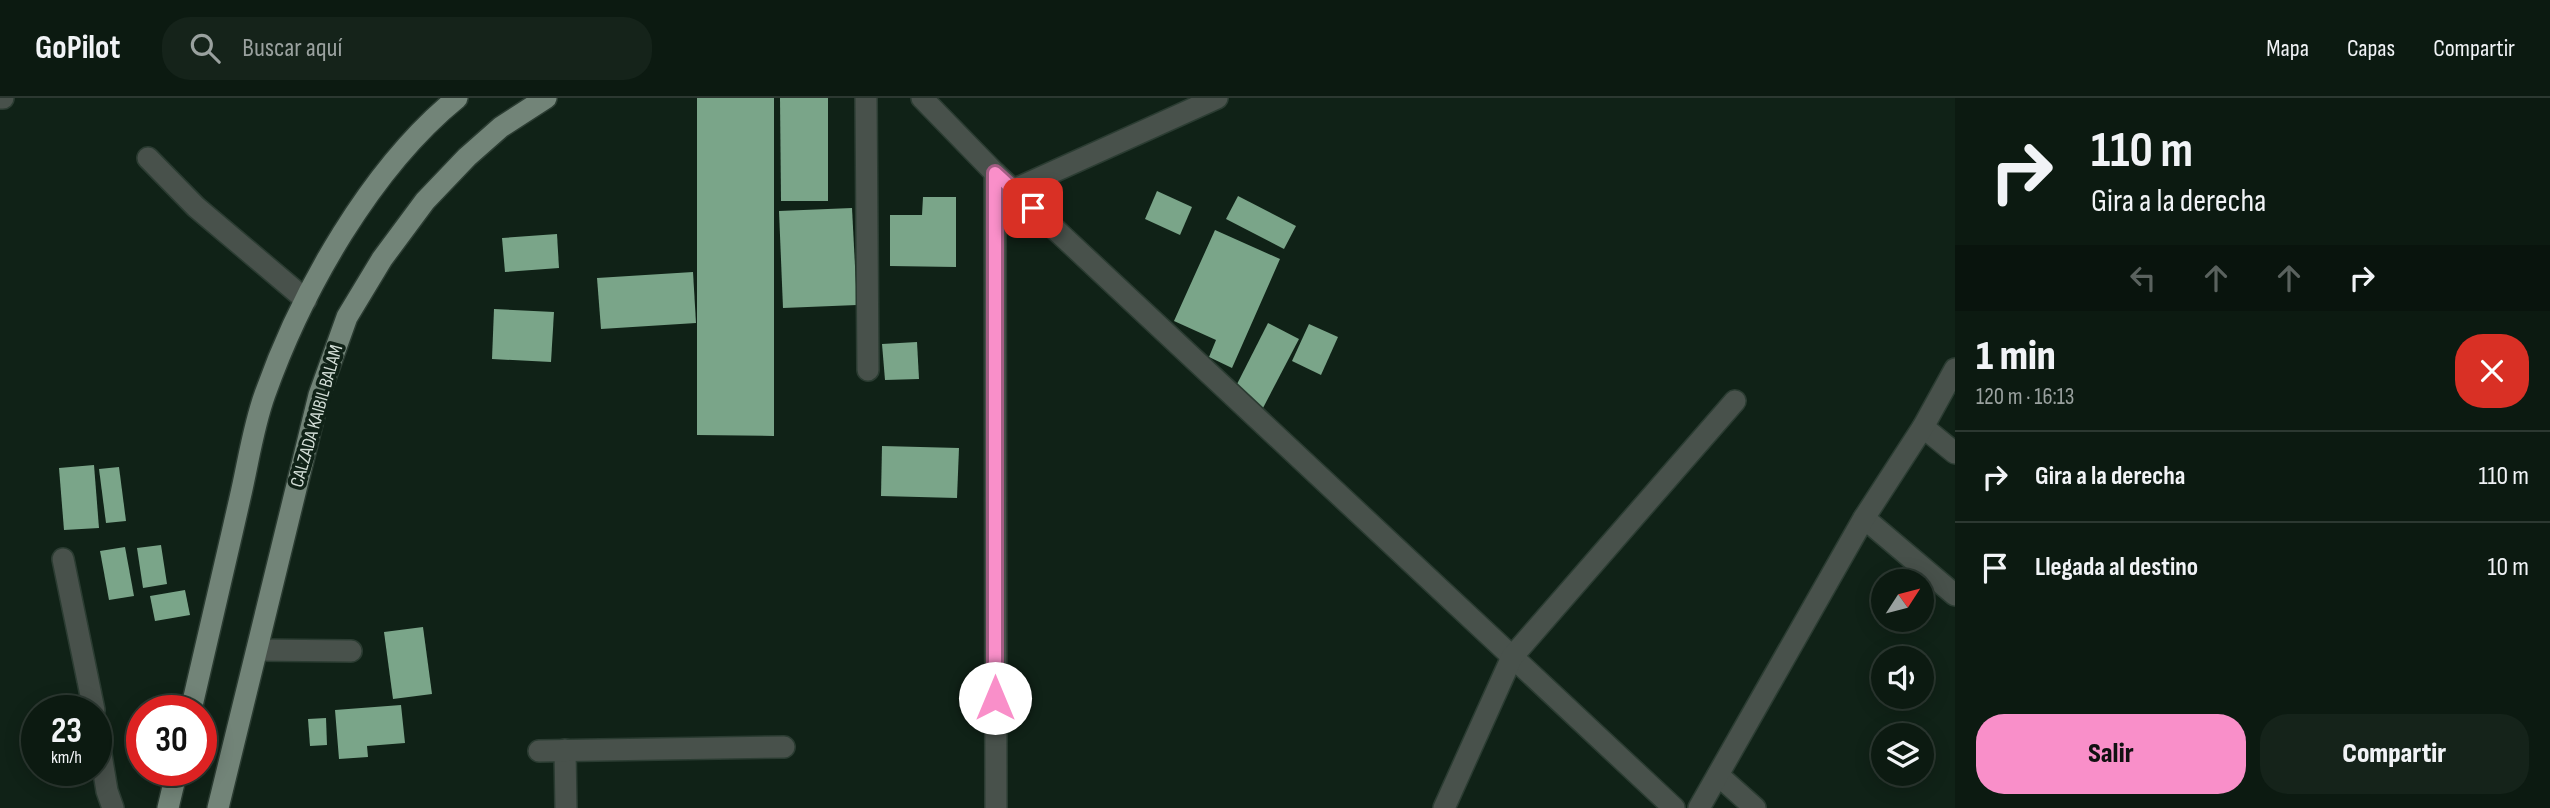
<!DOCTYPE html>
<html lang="es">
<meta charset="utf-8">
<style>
:root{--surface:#0c1a11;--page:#15231a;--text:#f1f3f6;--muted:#9aa19f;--line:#2c3831;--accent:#f98fc9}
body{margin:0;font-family:"Sofia Sans Condensed",sans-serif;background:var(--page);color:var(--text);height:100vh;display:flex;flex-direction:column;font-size:26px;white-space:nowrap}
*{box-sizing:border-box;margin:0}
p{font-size:23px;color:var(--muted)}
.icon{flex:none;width:38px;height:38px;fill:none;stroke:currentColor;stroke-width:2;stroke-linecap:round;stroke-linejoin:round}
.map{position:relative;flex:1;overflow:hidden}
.details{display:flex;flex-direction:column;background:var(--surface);width:595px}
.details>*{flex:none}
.banner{background:#0c1a11;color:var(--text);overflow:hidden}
.needle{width:46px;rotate:54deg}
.buttons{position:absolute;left:1871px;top:471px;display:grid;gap:14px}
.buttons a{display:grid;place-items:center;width:63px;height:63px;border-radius:50%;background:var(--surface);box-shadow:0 4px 18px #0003,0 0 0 2px var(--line);font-size:35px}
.speed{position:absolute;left:21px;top:597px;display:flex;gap:14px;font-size:35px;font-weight:700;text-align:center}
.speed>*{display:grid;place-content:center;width:91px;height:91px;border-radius:50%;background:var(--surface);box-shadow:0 4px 18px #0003,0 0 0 2px var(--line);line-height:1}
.speed small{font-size:18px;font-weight:400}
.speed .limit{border:10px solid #d22;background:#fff;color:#111}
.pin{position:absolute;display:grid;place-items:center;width:60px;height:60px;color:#fff;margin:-30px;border-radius:14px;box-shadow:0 4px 10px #0006}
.me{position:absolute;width:77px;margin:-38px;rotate:0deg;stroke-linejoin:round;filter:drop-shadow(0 0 5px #0008)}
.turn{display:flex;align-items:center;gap:24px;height:147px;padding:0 21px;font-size:32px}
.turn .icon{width:91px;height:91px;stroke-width:2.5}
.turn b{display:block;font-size:49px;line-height:60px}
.lanes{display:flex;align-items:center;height:66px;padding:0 21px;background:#0003;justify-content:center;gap:35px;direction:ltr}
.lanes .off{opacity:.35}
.round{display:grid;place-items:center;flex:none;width:74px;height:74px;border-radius:28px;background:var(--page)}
.summary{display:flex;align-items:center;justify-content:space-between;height:119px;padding:0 21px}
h1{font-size:42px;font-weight:800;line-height:52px}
.primary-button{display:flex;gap:14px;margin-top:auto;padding:14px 21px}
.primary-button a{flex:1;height:80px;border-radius:28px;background:var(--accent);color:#111;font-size:28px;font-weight:800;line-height:80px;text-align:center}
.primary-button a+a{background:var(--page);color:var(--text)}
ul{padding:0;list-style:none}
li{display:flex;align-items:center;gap:21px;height:91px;padding:0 21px;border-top:2px solid var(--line)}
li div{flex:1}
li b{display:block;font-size:26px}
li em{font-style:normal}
header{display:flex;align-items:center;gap:42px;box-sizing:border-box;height:98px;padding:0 35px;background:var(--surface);border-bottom:2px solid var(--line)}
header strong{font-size:33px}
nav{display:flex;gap:38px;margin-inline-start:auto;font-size:24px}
.search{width:490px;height:63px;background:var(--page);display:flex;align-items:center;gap:18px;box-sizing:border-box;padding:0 24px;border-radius:28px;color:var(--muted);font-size:26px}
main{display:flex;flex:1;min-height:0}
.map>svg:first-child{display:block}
.building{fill:#7aa589}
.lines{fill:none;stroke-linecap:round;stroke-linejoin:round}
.minor-casing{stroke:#2b3c32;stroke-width:24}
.major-casing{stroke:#2b3c32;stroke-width:24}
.minor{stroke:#48514b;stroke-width:21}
.major{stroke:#728478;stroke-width:21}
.route-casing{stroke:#a25d83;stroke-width:18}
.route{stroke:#f98fc9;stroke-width:12}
.labels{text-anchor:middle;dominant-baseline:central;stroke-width:7;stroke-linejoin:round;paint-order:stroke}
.street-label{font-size:19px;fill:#d2ddd6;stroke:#102217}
</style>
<header>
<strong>GoPilot</strong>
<div class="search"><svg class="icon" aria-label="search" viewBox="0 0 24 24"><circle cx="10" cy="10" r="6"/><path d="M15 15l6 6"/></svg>Buscar aquí</div>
<nav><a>Mapa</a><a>Capas</a><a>Compartir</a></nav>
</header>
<main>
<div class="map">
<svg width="1955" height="710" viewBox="0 0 1955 710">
<rect width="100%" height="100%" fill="#102217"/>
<g class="building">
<polygon points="697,0 774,0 774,338 697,337"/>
<polygon points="780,0 828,0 828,103 781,103"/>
<polygon points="1157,93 1192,109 1180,137 1145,121"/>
<polygon points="1238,98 1296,128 1284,151 1226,121"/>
<polygon points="923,99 956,99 956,169 890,168 890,117 922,117"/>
<polygon points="852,110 857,207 783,210 779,113"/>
<polygon points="1215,132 1280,161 1232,270 1209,259 1216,242 1174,223"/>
<polygon points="557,136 559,170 505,174 502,140"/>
<polygon points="693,174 696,225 601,231 597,180"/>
<polygon points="494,211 554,214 551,264 492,261"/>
<polygon points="1268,225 1299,241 1263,310 1233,294"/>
<polygon points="1309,226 1338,239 1321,277 1292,263"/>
<polygon points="917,244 919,281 885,282 882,246"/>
<polygon points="882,348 959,350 957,400 881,398"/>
<polygon points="94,367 99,430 64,432 59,370"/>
<polygon points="119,369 126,423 106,425 99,371"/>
<polygon points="161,447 167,486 143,490 137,450"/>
<polygon points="125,449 134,498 109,502 100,453"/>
<polygon points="185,492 190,517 155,523 150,498"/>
<polygon points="423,529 432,596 393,601 384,534"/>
<polygon points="401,607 405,645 367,648 368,659 339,661 335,612"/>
<polygon points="326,620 327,647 310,648 308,621"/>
</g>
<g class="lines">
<g class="minor-casing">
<g id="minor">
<polyline points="0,0 3,0"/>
<polyline points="866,0 868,272"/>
<polyline points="922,0 995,75 1674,710"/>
<polyline points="148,60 196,109 306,202"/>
<polyline points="995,75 996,710"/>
<polyline points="1013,92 1217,0"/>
<polyline points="1923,329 1955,355"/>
<polyline points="1864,420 1955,497"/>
<polyline points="63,461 94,612"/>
<polyline points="257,552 351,553"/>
<polyline points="96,626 107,693 113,710"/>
<polyline points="565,652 566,710"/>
<polyline points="539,653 784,649"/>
<polyline points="1718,677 1755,710"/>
<polyline points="1444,710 1512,559 1735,303"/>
<polyline points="1699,710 1864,420 1923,329 1955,271"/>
</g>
</g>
<g class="major-casing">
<g id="major">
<path d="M191 612C207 542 224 471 240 400 248 366 253 329 265 296 302 192 371 70 457 0"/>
<polyline points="168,710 177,672"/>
<polyline points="218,710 319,297 347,219 382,161 425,103 467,59 501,29 546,0"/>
</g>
</g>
<use href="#minor" class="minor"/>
<use href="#major" class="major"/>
</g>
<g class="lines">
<g class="route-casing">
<polyline id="route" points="995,600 995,75 1033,110"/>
</g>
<use href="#route" class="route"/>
</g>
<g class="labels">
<g class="street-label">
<text transform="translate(317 318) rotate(-74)">CALZADA KAIBIL BALAM</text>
</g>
</g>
</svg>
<div class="buttons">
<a><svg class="needle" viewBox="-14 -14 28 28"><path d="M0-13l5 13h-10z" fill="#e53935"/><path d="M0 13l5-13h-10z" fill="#9aa19f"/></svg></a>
<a><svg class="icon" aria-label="sound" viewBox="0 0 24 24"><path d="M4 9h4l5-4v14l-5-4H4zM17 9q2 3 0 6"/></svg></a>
<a><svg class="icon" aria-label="layers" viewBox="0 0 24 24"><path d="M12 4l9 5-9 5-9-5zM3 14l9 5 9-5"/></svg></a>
</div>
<div class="speed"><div>23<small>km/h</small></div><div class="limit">30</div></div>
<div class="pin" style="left:1033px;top:110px;background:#d93025"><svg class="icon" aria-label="arrive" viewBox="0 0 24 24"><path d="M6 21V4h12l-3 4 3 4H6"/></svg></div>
<svg class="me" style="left:995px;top:600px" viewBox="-20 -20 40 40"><circle r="19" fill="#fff"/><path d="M0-13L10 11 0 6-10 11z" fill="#f98fc9"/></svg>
</div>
<section class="details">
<div class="banner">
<div class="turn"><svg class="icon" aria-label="right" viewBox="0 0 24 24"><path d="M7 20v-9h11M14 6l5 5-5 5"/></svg><div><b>110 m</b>Gira a la derecha</div></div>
<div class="lanes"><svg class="icon off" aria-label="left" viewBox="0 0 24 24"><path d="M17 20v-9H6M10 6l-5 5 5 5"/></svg><svg class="icon off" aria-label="ahead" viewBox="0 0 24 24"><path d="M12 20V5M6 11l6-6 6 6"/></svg><svg class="icon off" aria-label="ahead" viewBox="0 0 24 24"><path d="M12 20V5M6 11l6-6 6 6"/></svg><svg class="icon" aria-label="right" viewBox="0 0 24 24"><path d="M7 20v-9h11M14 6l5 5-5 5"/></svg></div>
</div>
<div class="summary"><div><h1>1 min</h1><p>120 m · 16:13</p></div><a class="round" style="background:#d93025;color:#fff"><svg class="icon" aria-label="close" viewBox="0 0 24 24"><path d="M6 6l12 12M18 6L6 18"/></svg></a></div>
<ul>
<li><svg class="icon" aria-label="right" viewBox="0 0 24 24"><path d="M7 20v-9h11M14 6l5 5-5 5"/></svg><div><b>Gira a la derecha</b></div><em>110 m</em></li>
<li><svg class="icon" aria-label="arrive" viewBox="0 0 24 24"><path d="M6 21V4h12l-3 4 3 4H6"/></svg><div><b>Llegada al destino</b></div><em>10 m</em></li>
</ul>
<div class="primary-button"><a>Salir</a><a>Compartir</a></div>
</section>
</main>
